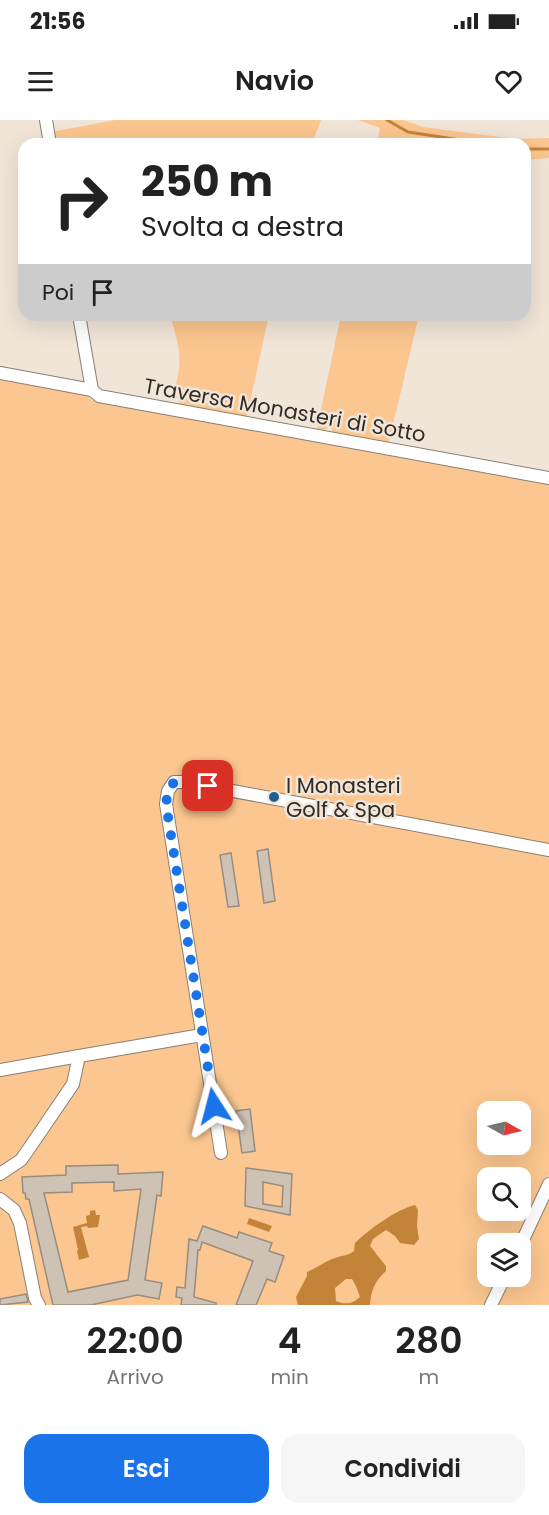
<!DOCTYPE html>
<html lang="it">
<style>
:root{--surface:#fff;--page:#f6f6f6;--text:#222;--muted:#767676;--accent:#1a73e8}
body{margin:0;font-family:Poppins,sans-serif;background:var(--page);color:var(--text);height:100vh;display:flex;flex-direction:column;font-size:22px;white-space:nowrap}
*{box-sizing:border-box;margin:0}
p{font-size:20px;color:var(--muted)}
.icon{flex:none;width:33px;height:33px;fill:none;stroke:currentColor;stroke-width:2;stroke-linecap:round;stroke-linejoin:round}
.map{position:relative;height:1185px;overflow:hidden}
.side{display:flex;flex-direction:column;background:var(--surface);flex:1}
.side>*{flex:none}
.banner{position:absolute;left:18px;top:18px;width:513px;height:183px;border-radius:18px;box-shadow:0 6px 24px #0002;background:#fff;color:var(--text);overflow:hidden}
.needle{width:39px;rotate:98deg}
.tools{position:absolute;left:477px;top:981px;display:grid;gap:12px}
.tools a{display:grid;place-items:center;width:54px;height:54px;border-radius:12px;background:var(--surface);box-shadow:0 6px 24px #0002;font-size:30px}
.pin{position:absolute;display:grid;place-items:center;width:51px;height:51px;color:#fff;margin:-26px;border-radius:12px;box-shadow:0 3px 9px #0006}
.me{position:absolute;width:66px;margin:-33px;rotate:351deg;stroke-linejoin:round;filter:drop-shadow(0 0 4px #0008)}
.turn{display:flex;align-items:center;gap:21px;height:126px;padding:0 24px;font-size:27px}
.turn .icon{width:78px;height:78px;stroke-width:2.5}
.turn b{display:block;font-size:42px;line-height:51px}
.then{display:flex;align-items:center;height:57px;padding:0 24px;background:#0003;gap:12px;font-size:22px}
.eta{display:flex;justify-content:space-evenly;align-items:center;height:102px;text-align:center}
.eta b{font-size:36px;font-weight:600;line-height:42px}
.action{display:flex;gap:12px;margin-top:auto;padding:12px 24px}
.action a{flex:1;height:69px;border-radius:18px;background:var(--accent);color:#fff;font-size:24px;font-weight:600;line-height:69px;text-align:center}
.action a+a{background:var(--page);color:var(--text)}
.status{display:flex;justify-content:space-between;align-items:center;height:42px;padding:0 30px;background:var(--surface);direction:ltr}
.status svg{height:16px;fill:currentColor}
header{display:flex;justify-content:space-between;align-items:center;height:78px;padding:0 24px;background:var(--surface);font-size:27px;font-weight:600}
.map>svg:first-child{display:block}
.green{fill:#fbc68f;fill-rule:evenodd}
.water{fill:#c3843a;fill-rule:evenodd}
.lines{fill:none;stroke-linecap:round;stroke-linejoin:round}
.stream{stroke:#c3843a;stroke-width:3}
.building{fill:#cec2b5;stroke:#988c80;stroke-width:1.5;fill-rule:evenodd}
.minor-casing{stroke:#8a7f73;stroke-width:14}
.minor{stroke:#fff;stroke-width:12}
.route{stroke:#1a73e8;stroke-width:10;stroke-dasharray:0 18}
.poi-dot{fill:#1d5e93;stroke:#f1e5d8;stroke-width:2}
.labels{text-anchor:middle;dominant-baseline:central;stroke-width:5;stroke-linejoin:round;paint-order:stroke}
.street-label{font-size:21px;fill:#312c28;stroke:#f1e5d8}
.poi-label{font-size:21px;fill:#312c28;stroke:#f1e5d8;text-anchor:start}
</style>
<div class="status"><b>21:56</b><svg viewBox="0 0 49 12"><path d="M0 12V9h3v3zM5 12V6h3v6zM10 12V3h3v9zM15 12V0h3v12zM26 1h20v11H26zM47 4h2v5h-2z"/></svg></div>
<header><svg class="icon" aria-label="menu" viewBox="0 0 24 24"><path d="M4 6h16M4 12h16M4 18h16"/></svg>Navio<svg class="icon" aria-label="heart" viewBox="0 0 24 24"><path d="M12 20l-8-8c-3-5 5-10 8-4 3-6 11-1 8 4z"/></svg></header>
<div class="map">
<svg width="549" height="1185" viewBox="0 0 549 1185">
<rect width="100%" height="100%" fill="#f1e5d8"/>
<g class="green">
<polygon points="115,0 321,0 312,24 53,24 51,12"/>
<polygon points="358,0 403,0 423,7 516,19 549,18 549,38 525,40 525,24 377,24 380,8"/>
<path d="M170 195H269L246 300 180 285 178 278 172 277C184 241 180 229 170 195Z"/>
<polygon points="341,195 419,195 388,326 332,313 332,307 328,306 323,314 316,313"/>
<path d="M0 260 85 274 93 281 549 362V1054L517 1123 488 1124V1156L501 1157 487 1185H0ZM488 992H520V1024H488ZM488 1058H520V1090H488Z"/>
<polygon points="549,1074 549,1185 497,1185 510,1157 520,1156 521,1135"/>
</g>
<g class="water">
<path d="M415 1085 418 1090 417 1106 419 1119 414 1125 400 1123 395 1116 386 1110 373 1119 370 1126 386 1146V1151C375 1161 371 1170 370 1185H298L296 1177 307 1156V1152C317 1148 325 1141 335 1138 343 1135 348 1136 354 1131L355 1123C368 1110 397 1089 415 1085ZM346 1159H352L356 1166 360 1177C353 1184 345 1185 336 1181L335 1168Z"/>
<polygon points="95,1090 96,1095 100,1095 98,1107 88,1108 87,1106 81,1107 89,1137 79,1140 77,1131 78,1130 73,1107 87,1103 86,1096 90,1095 90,1091"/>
<polygon points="249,1098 272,1106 269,1112 247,1104"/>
</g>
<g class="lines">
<g class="stream">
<polyline points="387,0 408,12 487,24"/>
<polyline points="525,29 549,29"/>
</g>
</g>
<g class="building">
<polygon points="268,729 275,781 264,783 257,731"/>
<polygon points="231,733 239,786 228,787 220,735"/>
<polygon points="250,989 255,1031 242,1033 236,991"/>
<path d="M118 1045V1054L163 1052 161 1076 157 1075 145 1160 162 1163 159 1179 137 1175 91 1185H53L29 1079H26L25 1073H23L22 1057 66 1055V1046ZM114 1062V1071L141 1069 128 1160 68 1172 44 1073 72 1072V1063Z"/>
<path d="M246 1048 292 1054 290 1095 245 1086ZM263 1062 283 1066 282 1087 263 1084Z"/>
<polygon points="203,1106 237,1118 239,1112 272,1123 269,1131 284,1136 275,1162 267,1159 256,1185 236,1185 253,1141 202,1122 200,1130 198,1130 194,1177 216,1183 216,1185 181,1185 182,1178 176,1177 177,1167 185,1168 189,1119 197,1121"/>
<polygon points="26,1174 28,1182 0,1185 0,1179"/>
</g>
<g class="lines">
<g class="minor-casing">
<g id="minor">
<polyline points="46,0 50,24"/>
<polyline points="79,195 92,270 99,276 549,358"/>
<polyline points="0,253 92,270"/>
<polyline points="0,950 79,936"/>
<polyline points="221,1033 166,684 168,671 174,662 185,662 549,730"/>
<polyline points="0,1054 21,1040 28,1030 73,964 79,936 202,915"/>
<polyline points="0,1079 14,1090 20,1103 35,1178 39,1185"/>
<polyline points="520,1126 549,1064"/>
<polyline points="491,1185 505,1156"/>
</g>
</g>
<use href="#minor" class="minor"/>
</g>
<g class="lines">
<polyline class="route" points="208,666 185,662 174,662 168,671 166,684 214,986"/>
</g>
<circle class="poi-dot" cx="274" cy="677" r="6"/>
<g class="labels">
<g class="street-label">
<text transform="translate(285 290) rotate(10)">Traversa Monasteri di Sotto</text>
</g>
<g class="poi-label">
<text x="286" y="665">I Monasteri<tspan x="286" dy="24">Golf &amp; Spa</tspan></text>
</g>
</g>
</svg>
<div class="tools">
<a><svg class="needle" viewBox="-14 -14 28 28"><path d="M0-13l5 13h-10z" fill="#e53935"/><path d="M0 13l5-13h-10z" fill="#767676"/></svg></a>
<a><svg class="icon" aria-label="search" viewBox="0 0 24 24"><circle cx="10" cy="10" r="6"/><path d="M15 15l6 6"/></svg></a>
<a><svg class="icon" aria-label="layers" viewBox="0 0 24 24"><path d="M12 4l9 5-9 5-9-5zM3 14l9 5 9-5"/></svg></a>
</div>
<div class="pin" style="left:208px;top:666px;background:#d93025"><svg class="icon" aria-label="arrive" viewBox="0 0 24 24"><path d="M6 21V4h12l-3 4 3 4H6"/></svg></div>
<svg class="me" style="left:214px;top:986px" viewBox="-20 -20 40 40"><path d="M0-17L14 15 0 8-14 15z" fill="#1a73e8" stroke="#fff" stroke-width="4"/></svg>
<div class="banner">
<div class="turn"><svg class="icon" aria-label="right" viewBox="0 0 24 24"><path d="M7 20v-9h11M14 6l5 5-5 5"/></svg><div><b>250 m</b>Svolta a destra</div></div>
<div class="then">Poi<svg class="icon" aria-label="arrive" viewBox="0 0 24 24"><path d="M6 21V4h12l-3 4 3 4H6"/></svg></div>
</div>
</div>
<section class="side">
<div class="eta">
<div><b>22:00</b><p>Arrivo</p></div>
<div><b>4</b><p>min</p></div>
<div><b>280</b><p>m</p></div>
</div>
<div class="action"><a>Esci</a><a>Condividi</a></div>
</section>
